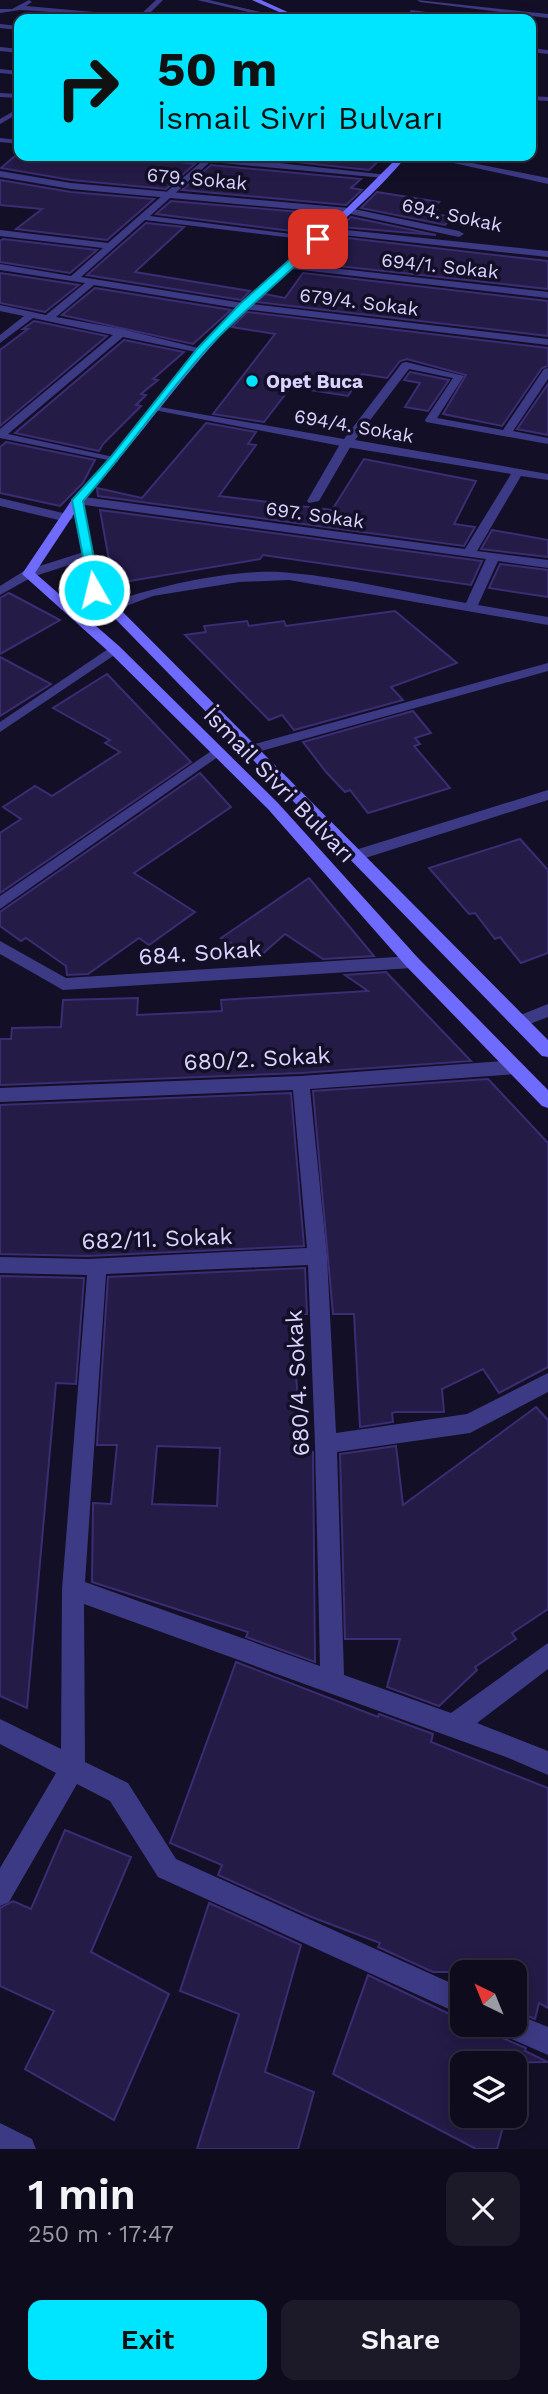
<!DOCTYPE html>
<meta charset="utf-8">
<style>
:root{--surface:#0e0b1c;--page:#1c1929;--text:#f1f3f6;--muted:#9b9ba3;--line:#2e2b3b;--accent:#00e5ff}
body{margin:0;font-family:"Work Sans",sans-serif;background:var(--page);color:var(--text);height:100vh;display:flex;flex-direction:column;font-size:26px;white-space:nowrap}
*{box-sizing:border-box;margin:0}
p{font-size:23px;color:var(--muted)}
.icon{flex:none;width:38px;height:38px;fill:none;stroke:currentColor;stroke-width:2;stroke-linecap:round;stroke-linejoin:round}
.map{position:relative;height:2149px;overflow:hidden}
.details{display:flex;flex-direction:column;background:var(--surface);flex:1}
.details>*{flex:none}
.hud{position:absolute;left:14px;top:14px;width:522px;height:147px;border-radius:14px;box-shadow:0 4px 18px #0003,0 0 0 2px var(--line);background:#00e5ff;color:#111;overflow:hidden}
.needle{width:46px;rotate:317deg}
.controls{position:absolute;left:450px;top:1960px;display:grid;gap:14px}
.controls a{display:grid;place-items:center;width:77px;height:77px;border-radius:14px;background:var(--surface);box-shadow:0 4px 18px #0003,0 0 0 2px var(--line);font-size:35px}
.pin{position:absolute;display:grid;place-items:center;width:60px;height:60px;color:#fff;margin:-30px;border-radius:14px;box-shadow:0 4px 10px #0006}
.me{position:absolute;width:77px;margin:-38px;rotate:352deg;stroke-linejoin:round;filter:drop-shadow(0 0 5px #0008)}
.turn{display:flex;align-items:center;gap:24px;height:147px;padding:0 28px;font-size:32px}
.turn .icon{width:91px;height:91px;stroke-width:2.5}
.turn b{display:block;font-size:49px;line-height:60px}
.round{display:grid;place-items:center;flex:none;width:74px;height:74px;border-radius:14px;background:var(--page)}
.overview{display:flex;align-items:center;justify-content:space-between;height:119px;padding:0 28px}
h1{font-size:42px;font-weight:600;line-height:52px}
.button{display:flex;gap:14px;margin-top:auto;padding:14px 28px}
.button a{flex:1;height:80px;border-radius:14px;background:var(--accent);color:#111;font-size:28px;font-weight:600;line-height:80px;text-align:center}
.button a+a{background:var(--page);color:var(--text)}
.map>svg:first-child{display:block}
.building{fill:#241b47;stroke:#3b2d73;stroke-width:2;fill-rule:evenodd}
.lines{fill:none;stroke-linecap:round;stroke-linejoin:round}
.service{fill:#3d3a85;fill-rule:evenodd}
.minor{fill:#3d3a85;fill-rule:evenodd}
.tertiary{fill:#3d3a85;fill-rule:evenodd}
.secondary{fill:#6f6bff;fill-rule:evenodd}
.route{fill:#00e5ff;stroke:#0095a6;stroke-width:2}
.poi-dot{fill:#00e5ff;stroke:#130f26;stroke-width:2.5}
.labels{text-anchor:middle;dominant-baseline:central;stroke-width:7;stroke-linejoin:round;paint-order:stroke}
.far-street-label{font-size:19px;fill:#d9d4ff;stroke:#130f26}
.far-poi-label{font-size:19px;font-weight:bold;fill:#d9d4ff;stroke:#130f26;text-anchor:start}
.street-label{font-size:23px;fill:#d9d4ff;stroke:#130f26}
</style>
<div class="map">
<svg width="548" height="2149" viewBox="0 0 548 2149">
<rect width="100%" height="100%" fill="#130f26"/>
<g class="building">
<polygon points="15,156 132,156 195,164 166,189 71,180 1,168"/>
<polygon points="241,156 384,156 369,170"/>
<polygon points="211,165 361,179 351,188 362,190 346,205 182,190"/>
<polygon points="0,180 71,192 154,199 107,240 16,229 42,209 0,205"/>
<polygon points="377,192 439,202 432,209 437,210 434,214 453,217 445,225 361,208"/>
<polygon points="171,201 335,215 315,234 156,214"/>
<polygon points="351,217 436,235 340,227"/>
<polygon points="146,223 184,227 135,272 250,291 241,300 87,275"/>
<polygon points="330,236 548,261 548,289 310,263"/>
<polygon points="3,239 97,250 70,273 0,262 0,241"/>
<polygon points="0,273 79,285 45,312 0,303"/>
<polygon points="303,273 548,301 548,336 257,302 265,294 285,298"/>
<polygon points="95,288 231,310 193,344 62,315"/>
<polygon points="247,312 548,348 548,366 542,368 502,426 443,414 466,375 407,359 400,361 387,378 362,374 348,396 291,387 264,422 213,414 275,334 232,327"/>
<polygon points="34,321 107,336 0,426 0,350 28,329 23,329"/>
<polygon points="124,340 184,352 153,379 158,380 141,394 146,395 136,405 141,406 103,444 99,451 15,433"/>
<polygon points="410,372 449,380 428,411 405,407 420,383 404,380"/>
<polygon points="548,384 548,435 517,429"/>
<polygon points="206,423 256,432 248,444 256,445 219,496 332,510 364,459 476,481 454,524 475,527 464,546 98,496 97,488 142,498"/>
<polygon points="6,442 95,460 83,483 60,506 0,493 0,447"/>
<polygon points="100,510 482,561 471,585 263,555 260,559 124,582 112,577"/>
<polygon points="492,530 548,540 548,557 481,549"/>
<polygon points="500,564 548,570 548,597 489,588"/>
<polygon points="9,593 60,620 0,654 0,598"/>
<polygon points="395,611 457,663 391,687 403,700 294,730 282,715 269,720 185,635 206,632 204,626 247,621 249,626 284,621 286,626"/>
<polygon points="0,657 51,684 0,716"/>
<polygon points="107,674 191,762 0,893 0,833 21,819 3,807 35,786 52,796 120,752 105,743 110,740 53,708"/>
<polygon points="413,711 431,733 415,738 420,744 414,746 450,788 368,813 350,790 345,792 326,772 303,742"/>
<polygon points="200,773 231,807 134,873 195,912 149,945 139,938 88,974 67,975 66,966 26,938 21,941 0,926 0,912"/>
<polygon points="520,839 548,870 548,953 521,963 500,937 495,939 475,913 469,914 429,868"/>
<polygon points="309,878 374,956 323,959 285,934 259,957 221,938"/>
<polygon points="386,972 471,1061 301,1073 0,1085 0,1039 11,1039 12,1028 61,1027 63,1000 138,998 137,1015 222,1011 221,1000 368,991 345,975"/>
<polygon points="488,1079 548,1143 548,1367 499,1393 483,1369 442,1389 444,1412 395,1412 392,1413 393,1422 360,1427 354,1314 333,1314 313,1091"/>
<polygon points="291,1093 304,1246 88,1256 0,1254 0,1105"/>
<path d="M305 1268 307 1314H294L297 1350H294L302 1451 313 1452 315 1662 246 1637 248 1632 92 1582 93 1503 111 1504 117 1445H97L108 1277ZM157 1446 220 1448 217 1506 152 1504Z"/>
<polygon points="0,1276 84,1278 76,1384 56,1383 27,1708 0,1696"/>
<polygon points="536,1407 548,1420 548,1609 512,1633 516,1639 475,1667 477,1670 439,1706 387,1687 400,1639 345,1639 340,1454 396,1446 403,1505"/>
<polygon points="236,1662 378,1717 379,1714 433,1734 431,1742 548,1788 548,2008 539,2003 535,2019 514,2011 514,1972 433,1972 378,1947 380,1943 309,1916 218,1875 222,1865 170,1843"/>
<polygon points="65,1830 131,1857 91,1952 169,1994 114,2120 25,2069 54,2011 0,1986 0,1908 13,1901 31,1909"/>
<polygon points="209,1903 301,1945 265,2072 314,2092 298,2149 197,2149 239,2014 180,1991"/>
<polygon points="368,1975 462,2020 462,2025 472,2025 526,2048 525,2051 548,2062 462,2063 462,2116 506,2116 497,2149 476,2149 333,2074"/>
</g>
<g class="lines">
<polygon class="service" points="346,441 352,444 319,501 309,503 307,501 340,444"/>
<g class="minor">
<polygon points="29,0 32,2 26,6 139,16 156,0 163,0 147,16 156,19 20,10 0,13 0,9 12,9"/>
<polygon points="417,0 548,14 548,18 420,2"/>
<polygon points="411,10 466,17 469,19 409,13"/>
<polygon points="0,24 19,26 19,30 0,28"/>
<polygon points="0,47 19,49 19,53 0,51"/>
<polygon points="530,48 548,50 548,54 530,52"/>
<polygon points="0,69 19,71 19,75 0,73"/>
<polygon points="0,93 19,94 19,98 0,97"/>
<polygon points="530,96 548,97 548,101 530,100"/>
<polygon points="19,108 19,113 0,124 0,119"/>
<polygon points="0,138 19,140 19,144 0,142"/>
<polygon points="160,156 214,156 388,175 384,178 210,162 150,216 323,238 318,241 145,220 81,277 243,303 548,339 548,345 243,309 94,285 56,317 122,329 206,350 201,353 123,337 8,434 118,458 118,462 0,438 0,429 113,335 33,318 0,343 0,335 24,316 0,311 0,305 46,315 85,283 0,270 0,264 71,276 103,248 0,236 0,230 108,243 201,162"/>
<polygon points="422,156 437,156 548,178 548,184"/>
<polygon points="349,208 459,231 464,234 459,237 346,213"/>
<polygon points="327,228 548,251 548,257 324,233"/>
<polygon points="287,263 548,292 548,298 284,268 282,266"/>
<path d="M406 362 464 376 437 418 503 430 544 369 548 368V379L513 431 548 438V444L426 422 425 420 453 378 409 369 355 440 548 474V480L521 476 477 551 548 560V568L498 561 478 605 548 617V625L289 580 239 582 153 596 115 610H105V604C157 586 236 567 291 573 349 578 408 593 466 603L486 559 77 504 71 500 77 496 465 549 511 474 346 447 149 409 154 406 344 439 402 363Z"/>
<polygon points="114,645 119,646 119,652 0,732 0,722"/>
<polygon points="548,663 548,671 254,753 244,753 242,750 244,747"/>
<polygon points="217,747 222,748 222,754 0,909 0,896"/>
<polygon points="548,790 548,800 359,860 349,860 346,856 349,852"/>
<polygon points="0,941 66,978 412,956 420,962 412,968 63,990 0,954"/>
<polygon points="548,1004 548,1017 519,1028 511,1022 513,1018"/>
<path d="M516 1060 525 1067 516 1074 310 1089 327 1256 336 1433 467 1414 548 1373V1392L470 1433 337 1452 344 1675 451 1713 548 1643V1669L477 1723 548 1751V1775L506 1757 84 1604 85 1762 128 1783 176 1859 462 1988V2015L158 1877 110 1801 77 1784 9 1902 0 1906V1868L56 1773 0 1744V1719L61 1749 62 1589 87 1275 0 1273V1257L88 1259 307 1248 293 1090 0 1102V1088L301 1076ZM308 1265 315 1444 320 1666 85 1582 106 1274Z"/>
<polygon points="514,2013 548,2027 548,2055 502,2035 499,2025 514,2025"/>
</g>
<g class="tertiary">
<polygon points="197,0 209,0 286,18 279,19"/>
<polygon points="0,171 71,183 349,208 353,211 349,214 71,189 0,177"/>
<polygon points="0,498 71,515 73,518 67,522 0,506"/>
<polygon points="90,550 94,551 94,557 32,577 0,595 0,586 24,571"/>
<polygon points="0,2123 32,2139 36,2149 0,2149"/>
</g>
<g class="secondary">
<polygon points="252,0 261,0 303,19 295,19"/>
<path d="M399 156H407C359 213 297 257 245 310 186 369 139 439 83 501L100 589 548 1040V1057L542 1056 90 593 74 514 35 573 119 646 278 803 418 958 548 1090V1108L542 1106 406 966 268 809 109 652 22 574 73 498 110 458 197 348 240 304 346 209Z"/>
</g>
</g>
<path class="route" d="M315 237 322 239C286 278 242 310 206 350 162 399 126 452 83 501L100 590 90 593 72 500 110 458 198 348 240 304Z"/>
<circle class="poi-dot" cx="252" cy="381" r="7"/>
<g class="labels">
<g class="far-street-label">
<text transform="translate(197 179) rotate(5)">679. Sokak</text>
<text transform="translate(452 215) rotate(12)">694. Sokak</text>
<text transform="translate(440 266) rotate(6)">694/1. Sokak</text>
<text transform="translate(359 302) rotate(7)">679/4. Sokak</text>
<text transform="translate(354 426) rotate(10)">694/4. Sokak</text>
<text transform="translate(315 515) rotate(8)">697. Sokak</text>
</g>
<g class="far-poi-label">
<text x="266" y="381">Opet Buca</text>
</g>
<g class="street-label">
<text transform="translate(279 785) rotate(46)">İsmail Sivri Bulvarı</text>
<text transform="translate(200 953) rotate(-4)">684. Sokak</text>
<text transform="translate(257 1059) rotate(-3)">680/2. Sokak</text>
<text transform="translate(157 1239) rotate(-2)">682/11. Sokak</text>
<text transform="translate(298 1383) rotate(-93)">680/4. Sokak</text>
</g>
</g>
</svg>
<div class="controls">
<a><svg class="needle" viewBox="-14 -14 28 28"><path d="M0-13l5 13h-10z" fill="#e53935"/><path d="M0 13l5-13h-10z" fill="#9b9ba3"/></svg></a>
<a><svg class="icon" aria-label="layers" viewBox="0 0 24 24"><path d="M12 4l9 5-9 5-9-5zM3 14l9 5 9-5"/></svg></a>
</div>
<div class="pin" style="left:318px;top:239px;background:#d93025"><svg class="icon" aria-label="arrive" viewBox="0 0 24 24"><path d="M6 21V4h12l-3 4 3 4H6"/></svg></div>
<svg class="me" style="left:94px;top:590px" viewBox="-20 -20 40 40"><circle r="17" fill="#00e5ff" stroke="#fff" stroke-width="3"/><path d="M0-11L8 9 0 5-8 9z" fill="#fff"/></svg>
<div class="hud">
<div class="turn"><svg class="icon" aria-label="right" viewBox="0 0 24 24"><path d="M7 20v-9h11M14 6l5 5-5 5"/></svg><div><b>50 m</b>İsmail Sivri Bulvarı</div></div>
</div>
</div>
<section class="details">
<div class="overview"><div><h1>1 min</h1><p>250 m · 17:47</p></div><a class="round"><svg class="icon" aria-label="close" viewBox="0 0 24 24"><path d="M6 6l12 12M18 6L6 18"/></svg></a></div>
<div class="button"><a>Exit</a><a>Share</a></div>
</section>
